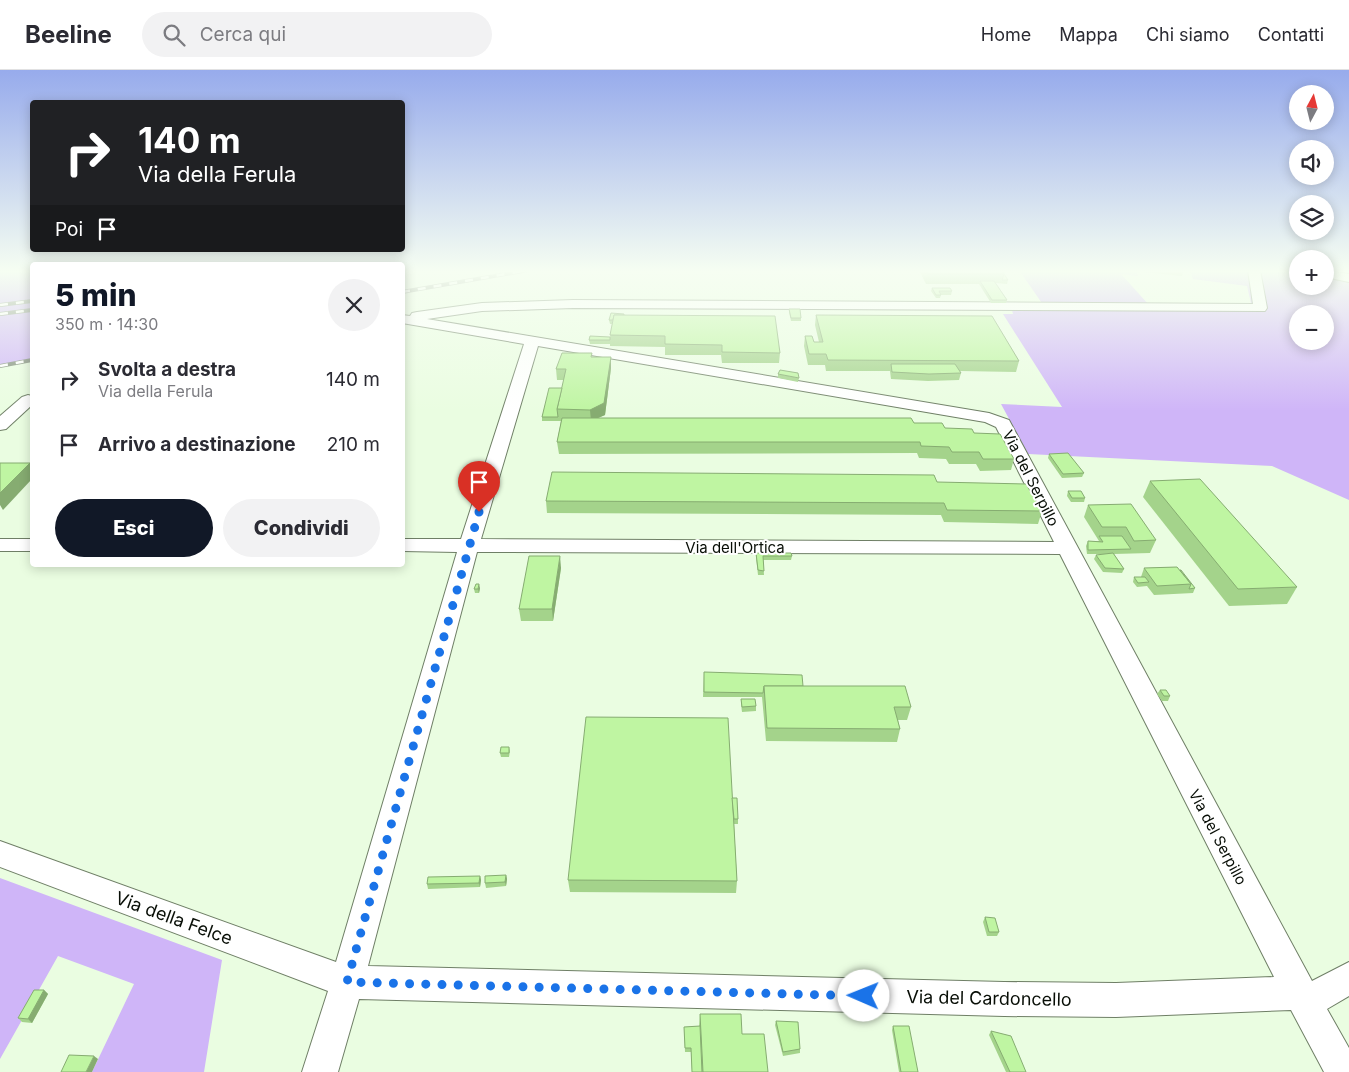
<!DOCTYPE html>
<html lang="it">
<meta charset="utf-8">
<style>
:root{--surface:#fff;--page:#f2f2f3;--text:#2b2b33;--muted:#7c7c81;--line:#e1e1e2;--accent:#111827}
body{margin:0;font-family:Inter,sans-serif;background:var(--page);color:var(--text);height:100vh;display:flex;flex-direction:column;font-size:19px;white-space:nowrap}
*{box-sizing:border-box;margin:0}
p{font-size:16px;color:var(--muted)}
.icon{flex:none;width:28px;height:28px;fill:none;stroke:currentColor;stroke-width:2;stroke-linecap:round;stroke-linejoin:round}
.map{position:relative;flex:1;overflow:hidden}
.sheet{position:absolute;left:30px;top:192px;width:375px;height:305px;display:flex;flex-direction:column;background:var(--surface);border-radius:5px;box-shadow:0 2px 12px #0003}
.sheet>*{flex:none}
.banner{position:absolute;left:30px;top:30px;width:375px;height:152px;border-radius:5px;box-shadow:0 2px 12px #0003;background:#202124;color:#fff;overflow:hidden}
.needle{width:32px;rotate:7deg}
.buttons{position:absolute;left:1289px;top:15px;display:grid;gap:10px}
.buttons a{display:grid;place-items:center;width:45px;height:45px;border-radius:50%;background:var(--surface);box-shadow:0 2px 12px #0003;font-size:25px}
.pin{position:absolute;display:grid;place-items:center;width:42px;height:42px;color:#fff;margin:-51px -21px;border-radius:50% 50% 50% 0;rotate:-45deg;box-shadow:0 0 5px #0007}
.pin .icon{rotate:45deg}
.me{position:absolute;width:55px;margin:-28px;rotate:271deg;stroke-linejoin:round;filter:drop-shadow(0 0 4px #0008)}
.turn{display:flex;align-items:center;gap:18px;height:105px;padding:0 25px;font-size:22px}
.turn .icon{width:65px;height:65px;stroke-width:2.5}
.turn b{display:block;font-size:35px;line-height:42px}
.then{display:flex;align-items:center;height:48px;padding:0 25px;background:#0003;gap:10px;font-size:19px}
.round{display:grid;place-items:center;flex:none;width:52px;height:52px;border-radius:26px;background:var(--page)}
.headline{display:flex;align-items:center;justify-content:space-between;height:85px;padding:0 25px}
h1{font-size:30px;font-weight:800;line-height:38px;color:var(--accent)}
.action{display:flex;gap:10px;margin-top:auto;padding:10px 25px}
.action a{flex:1;height:58px;border-radius:30px;background:var(--accent);color:#fff;font-size:20px;font-weight:800;line-height:58px;text-align:center}
.action a+a{background:var(--page);color:var(--text)}
ul{padding:0;list-style:none}
li{display:flex;align-items:center;gap:15px;height:65px;padding:0 25px}
li div{flex:1}
li b{display:block;font-size:19px}
li em{font-style:normal}
header{display:flex;align-items:center;gap:30px;box-sizing:border-box;height:70px;padding:0 25px;background:var(--surface);border-bottom:1px solid var(--line)}
header strong{font-size:24px}
nav{display:flex;gap:28px;margin-inline-start:auto;font-size:18px}
.search{width:350px;height:45px;background:var(--page);display:flex;align-items:center;gap:12px;box-sizing:border-box;padding:0 18px;border-radius:28px;color:var(--muted);font-size:19px}
.map>svg:first-child{display:block}
.green{fill:#cfb5f8;fill-rule:evenodd}
.lines{fill:none;stroke-linecap:round;stroke-linejoin:round}
.minor-casing{stroke:#6f7f66;stroke-width:2}
.minor{fill:#fff;fill-rule:evenodd}
.rail-casing{stroke:#7f8c7a;stroke-width:4}
.rail{stroke:#fff;stroke-width:2.5;stroke-dasharray:8;stroke-linecap:butt}
.wall{fill:#a4d38b}
.shaded-wall{fill:#86ac71}
.building{fill:#bff5a2;stroke:#86ac71}
.route{stroke:#1a73e8;stroke-width:9;stroke-dasharray:0 16.2}
.labels{text-anchor:middle;dominant-baseline:central;stroke-width:4;stroke-linejoin:round;paint-order:stroke}
.street-label{font-size:15px;fill:#080e06;stroke:#fff}
.near-street-label{font-size:18px;fill:#080e06;stroke:#fff}
</style>
<header>
<strong>Beeline</strong>
<div class="search"><svg class="icon" aria-label="search" viewBox="0 0 24 24"><circle cx="10" cy="10" r="6"/><path d="M15 15l6 6"/></svg>Cerca qui</div>
<nav><a>Home</a><a>Mappa</a><a>Chi siamo</a><a>Contatti</a></nav>
</header>
<div class="map">
<svg width="1349" height="1002" viewBox="0 0 1349 1002">
<rect width="100%" height="100%" fill="#eafde1"/>
<g class="green">
<polygon points="0,200 32,200 32,231 0,234"/>
<path d="M1019 200H1136L1138 206 1121 204 1149 235 1245 236 1251 233 1247 216 1193 209 1190 200H1297L1298 216H1325V205L1349 210V430L1272 396 1028 384 1001 334 1062 337 1003 244H1013L1012 240 1046 239ZM1298 244H1325V271H1298Z"/>
<polygon points="32,232 32,240 0,244 0,236"/>
<polygon points="32,241 32,289 0,295 0,245"/>
<polygon points="0,808 222,890 204,1002 92,1002 134,914 58,886 0,989"/>
</g>
<g class="lines">
<g class="minor-casing">
<g id="minor">
<path d="M1248 200H1260L1267 238 1265 241 573 238 482 241 427 249 989 343 1009 350 1312 911 1349 892V926L1327 939 1349 978V1002H1324L1291 940 1116 947 1004 946 359 929 338 1002H302L328 921 0 797V771L336 892 457 482 402 481V469H461L524 274 402 253V245L410 246 412 243 417 242 482 233 573 230 1253 234ZM538 276 985 352 996 357 1054 472 481 469ZM477 482 1060 484 1274 907 1116 913 1004 912 368 896Z"/>
<polygon points="1325,200 1349,204 1349,212 1325,207"/>
<polygon points="28,325 32,326 32,335 6,359 0,360 0,346 22,327"/>
<rect x="0" y="469" width="32" height="12"/>
</g>
</g>
<use href="#minor" class="minor"/>
<g class="rail-casing">
<g id="rail">
<polyline points="402,222 529,200"/>
<polyline points="0,235 32,231"/>
<polyline points="0,244 32,240"/>
<polyline points="0,296 32,290"/>
</g>
</g>
<use href="#rail" class="rail"/>
</g>
<g class="wall">
<polygon points="919,200 1002,200 1008,210 1007,214 996,213 1007,230 1006,233 991,233 979,214 926,214"/>
<polygon points="1143,200 1184,200 1182,206 1143,202"/>
<polygon points="932,218 952,221 951,225 941,225 940,228 936,228 931,221"/>
<polygon points="789,239 801,248 801,251 791,251 789,242"/>
<polygon points="624,245 780,283 779,293 722,293 721,285 665,285 665,277 610,276 610,274 590,274 589,270 610,267 612,254 610,254 609,250"/>
<polygon points="816,245 1019,291 1016,302 960,301 961,303 959,310 928,311 891,309 890,301 826,301 825,295 808,295 804,276 805,266 814,272 819,272 815,255"/>
<polygon points="592,287 611,287 611,298 605,345 598,348 914,353 974,363 1014,389 1011,400 980,401 976,394 949,394 946,389 919,388 917,383 559,384 557,372 561,351 542,351 542,347 562,318 564,310 557,310 556,299"/>
<polygon points="778,304 799,308 798,312 778,308"/>
<polygon points="1049,384 1084,403 1082,407 1062,408 1048,388"/>
<polygon points="1150,411 1297,517 1287,534 1229,536 1143,427"/>
<polygon points="937,412 1042,441 1038,454 944,452 941,445 547,443 546,431"/>
<polygon points="1068,421 1085,428 1084,432 1071,432 1067,426"/>
<polygon points="1088,435 1156,470 1150,483 1114,484 1124,499 1122,503 1103,502 1094,489 1096,485 1106,484 1087,484 1086,476 1088,471 1099,471 1084,447"/>
<polygon points="756,483 792,486 791,490 763,490 764,505 758,505 756,487"/>
<polygon points="1177,497 1195,518 1193,523 1154,525 1147,516 1137,517 1133,512 1134,507 1141,507 1144,498"/>
<polygon points="561,498 553,551 521,551 519,539"/>
<polygon points="480,518 479,523 475,523 474,519"/>
<polygon points="704,602 803,616 911,637 907,650 898,650 900,659 897,672 766,671 762,627 703,627"/>
<polygon points="1160,620 1170,626 1168,631 1162,631 1157,624"/>
<polygon points="741,629 756,636 756,641 742,642 741,634"/>
<polygon points="509,677 510,681 509,687 501,687 500,683"/>
<polygon points="732,728 738,749 738,754 734,754 737,811 736,823 570,822 568,810"/>
<polygon points="506,805 507,809 506,816 486,818 485,813"/>
<polygon points="480,806 481,810 480,817 428,819 427,814"/>
<polygon points="985,847 999,862 997,866 987,866 983,852"/>
<polygon points="44,920 48,924 32,953 22,952 18,948"/>
<polygon points="700,944 742,964 768,1002 692,1002 691,982 685,982 684,957 699,956"/>
<polygon points="776,951 800,979 800,983 783,986 775,955"/>
<polygon points="893,956 918,1002 899,1002 892,960"/>
<polygon points="991,961 1026,1002 1006,1002 989,965"/>
</g>
<g class="shaded-wall">
<polygon points="611,287 611,298 605,345 591,351 590,340"/>
<polygon points="30,393 32,397 32,409 3,440 0,435 0,423"/>
<polygon points="560,486 561,498 553,551 552,539"/>
<polygon points="479,514 480,518 479,523 478,519"/>
<polygon points="506,805 507,809 506,816 505,812"/>
<polygon points="480,806 481,810 480,817 479,813"/>
<polygon points="44,920 48,924 32,953 28,949"/>
<polygon points="94,986 98,989 92,1002 86,1002"/>
</g>
<g class="building">
<polygon points="926,200 1002,200 1004,204 928,204"/>
<polygon points="1004,204 1008,210 1002,210"/>
<polygon points="980,211 994,211 1007,230 992,230"/>
<polygon points="932,218 950,218 952,221 939,221 941,225 936,225"/>
<polygon points="789,239 800,239 801,248 791,248"/>
<polygon points="611,243 624,244 624,245 614,245 613,250 609,250"/>
<polygon points="614,245 775,246 780,283 722,282 722,275 665,274 665,266 610,265"/>
<polygon points="816,245 992,246 1019,291 828,290 826,284 809,284 805,266 812,266 814,272 823,272"/>
<polygon points="590,266 610,267 610,270 589,270"/>
<polygon points="562,283 592,283 591,287 611,287 604,333 590,340 557,339 566,299 556,299"/>
<polygon points="891,294 955,294 961,303 929,304 892,302"/>
<polygon points="780,300 798,303 799,308 778,304"/>
<polygon points="549,318 562,318 557,339 558,347 542,347"/>
<polygon points="562,348 911,348 914,353 942,353 945,358 972,359 974,363 1000,364 1014,389 983,389 979,382 952,382 949,377 921,376 920,372 557,372"/>
<polygon points="1068,383 1084,403 1063,404 1049,384"/>
<polygon points="0,393 30,393 0,423"/>
<polygon points="552,402 934,405 937,412 1026,414 1042,441 947,440 944,433 546,431"/>
<polygon points="1200,409 1297,517 1238,519 1150,411"/>
<polygon points="1068,421 1081,421 1085,428 1072,428"/>
<polygon points="1131,434 1156,470 1134,471 1126,457 1102,457 1088,435"/>
<polygon points="1099,466 1122,466 1131,479 1088,480 1088,471 1103,472"/>
<polygon points="756,483 791,483 792,486 763,486 764,501 758,500"/>
<polygon points="1113,483 1124,499 1105,498 1096,485"/>
<polygon points="529,486 560,486 552,539 519,539"/>
<polygon points="1177,497 1191,514 1157,516 1144,498"/>
<polygon points="1180,500 1181,500 1195,518 1189,519 1191,514"/>
<polygon points="1134,507 1145,507 1149,512 1138,513"/>
<polygon points="476,514 479,514 478,519 474,519"/>
<polygon points="704,602 802,605 803,616 764,616 763,623 704,622"/>
<polygon points="764,616 905,616 911,637 894,637 900,659 767,658"/>
<polygon points="1160,620 1166,620 1170,626 1164,626"/>
<polygon points="741,629 755,629 756,636 742,637"/>
<polygon points="586,647 728,648 737,811 568,810"/>
<polygon points="501,677 509,677 509,683 500,683"/>
<polygon points="732,728 737,728 738,749 734,749"/>
<polygon points="506,805 505,812 485,813 485,806"/>
<polygon points="480,806 479,813 427,814 428,807"/>
<polygon points="985,847 995,848 999,862 989,862"/>
<polygon points="34,920 44,920 28,949 18,948"/>
<polygon points="700,944 741,944 742,964 764,964 768,1002 703,1002"/>
<polygon points="776,951 798,952 800,979 783,982"/>
<polygon points="700,956 702,1002 692,1002 691,978 685,978 684,957"/>
<polygon points="893,956 909,956 918,1002 901,1002"/>
<polygon points="991,961 1011,966 1026,1002 1010,1002"/>
<polygon points="69,985 94,986 86,1002 61,1002"/>
</g>
<linearGradient id="sky" x2="0" y2="1"><stop stop-color="#97abec"/><stop offset="0.59" stop-color="#f6fef2"/><stop offset="1" stop-color="#f6fef2" stop-opacity="0"/></linearGradient>
<rect width="1349" height="341" fill="url(#sky)"/>
<g class="lines">
<polyline class="route" points="479,442 347,912 864,926"/>
</g>
<g class="labels">
<g class="street-label">
<text transform="translate(1031 408) rotate(63)">Via del Serpillo</text>
<text x="735" y="477">Via dell'Ortica</text>
<text transform="translate(1218 767) rotate(62)">Via del Serpillo</text>
</g>
<g class="near-street-label">
<text transform="translate(174 848) rotate(20)">Via della Felce</text>
<text transform="translate(989 928) rotate(1)">Via del Cardoncello</text>
</g>
</g>
</svg>
<div class="buttons">
<a><svg class="needle" viewBox="-14 -14 28 28"><path d="M0-13l5 13h-10z" fill="#e53935"/><path d="M0 13l5-13h-10z" fill="#7c7c81"/></svg></a>
<a><svg class="icon" aria-label="sound" viewBox="0 0 24 24"><path d="M4 9h4l5-4v14l-5-4H4zM17 9q2 3 0 6"/></svg></a>
<a><svg class="icon" aria-label="layers" viewBox="0 0 24 24"><path d="M12 4l9 5-9 5-9-5zM3 14l9 5 9-5"/></svg></a>
<a>+</a>
<a>−</a>
</div>
<div class="pin" style="left:479px;top:442px;background:#d93025"><svg class="icon" aria-label="arrive" viewBox="0 0 24 24"><path d="M6 21V4h12l-3 4 3 4H6"/></svg></div>
<svg class="me" style="left:864px;top:926px" viewBox="-20 -20 40 40"><circle r="19" fill="#fff"/><path d="M0-13L10 11 0 6-10 11z" fill="#1a73e8"/></svg>
<div class="banner">
<div class="turn"><svg class="icon" aria-label="right" viewBox="0 0 24 24"><path d="M7 20v-9h11M14 6l5 5-5 5"/></svg><div><b>140 m</b>Via della Ferula</div></div>
<div class="then">Poi<svg class="icon" aria-label="arrive" viewBox="0 0 24 24"><path d="M6 21V4h12l-3 4 3 4H6"/></svg></div>
</div>
<section class="sheet">
<div class="headline"><div><h1>5 min</h1><p>350 m · 14:30</p></div><a class="round"><svg class="icon" aria-label="close" viewBox="0 0 24 24"><path d="M6 6l12 12M18 6L6 18"/></svg></a></div>
<ul>
<li><svg class="icon" aria-label="right" viewBox="0 0 24 24"><path d="M7 20v-9h11M14 6l5 5-5 5"/></svg><div><b>Svolta a destra</b><p>Via della Ferula</p></div><em>140 m</em></li>
<li><svg class="icon" aria-label="arrive" viewBox="0 0 24 24"><path d="M6 21V4h12l-3 4 3 4H6"/></svg><div><b>Arrivo a destinazione</b></div><em>210 m</em></li>
</ul>
<div class="action"><a>Esci</a><a>Condividi</a></div>
</section>
</div>
